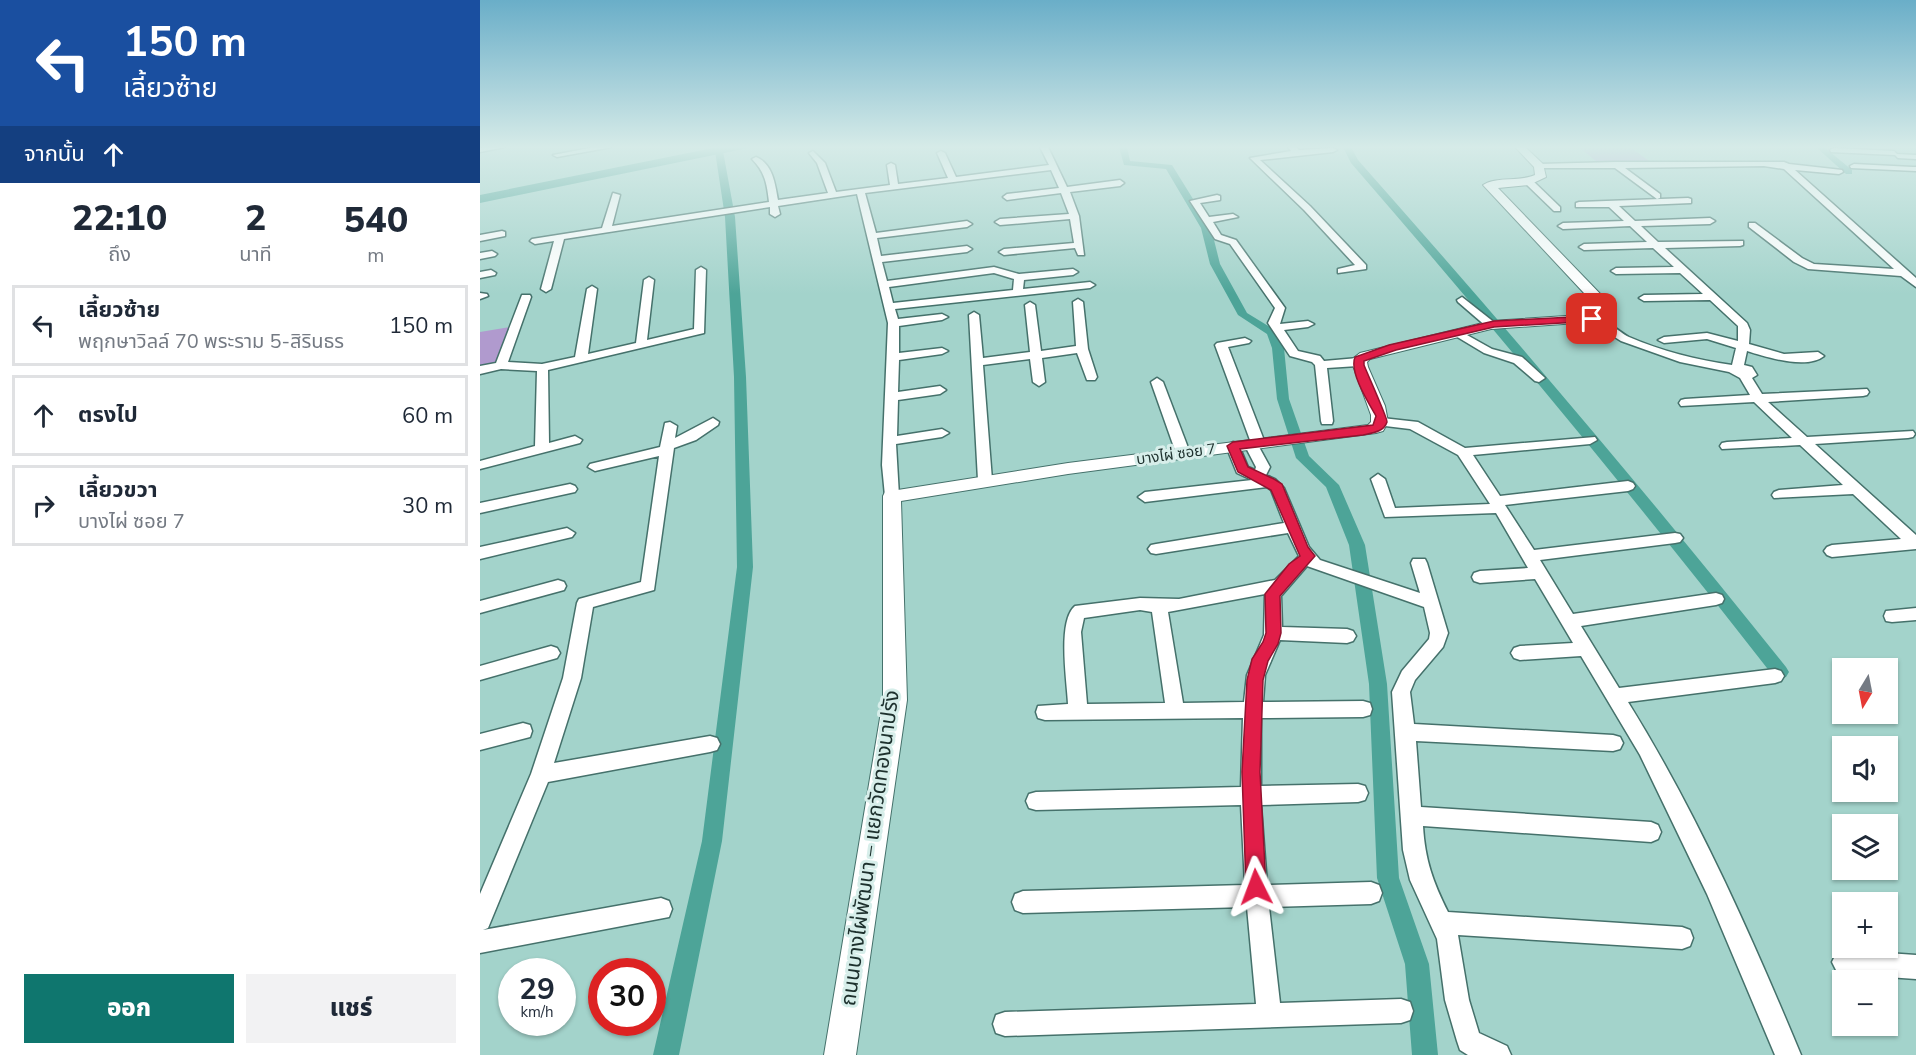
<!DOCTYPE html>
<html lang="th">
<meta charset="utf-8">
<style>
:root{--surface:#fff;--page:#f2f2f3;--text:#1f2937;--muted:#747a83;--line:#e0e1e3;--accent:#0f766e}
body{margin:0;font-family:"Nunito Sans","Noto Sans Thai",sans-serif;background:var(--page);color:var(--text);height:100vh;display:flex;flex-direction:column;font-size:22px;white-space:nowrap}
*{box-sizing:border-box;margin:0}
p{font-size:20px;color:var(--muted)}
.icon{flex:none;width:33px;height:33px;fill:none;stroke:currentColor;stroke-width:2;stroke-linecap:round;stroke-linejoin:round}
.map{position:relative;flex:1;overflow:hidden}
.panel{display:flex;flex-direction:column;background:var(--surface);width:480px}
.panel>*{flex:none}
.hud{background:#1a4fa0;color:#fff;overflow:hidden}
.needle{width:39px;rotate:190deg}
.fabs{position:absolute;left:1352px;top:658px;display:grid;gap:12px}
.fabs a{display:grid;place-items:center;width:66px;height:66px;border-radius:0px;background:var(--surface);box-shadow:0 2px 4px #0004;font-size:30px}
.speed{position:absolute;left:18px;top:958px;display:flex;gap:12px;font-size:30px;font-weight:700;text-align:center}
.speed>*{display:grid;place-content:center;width:78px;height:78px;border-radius:50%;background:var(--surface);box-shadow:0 2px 4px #0004;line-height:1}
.speed small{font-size:15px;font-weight:400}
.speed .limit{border:9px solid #d22;background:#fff;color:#111}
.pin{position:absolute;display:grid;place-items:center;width:51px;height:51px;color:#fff;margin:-26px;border-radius:12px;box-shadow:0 3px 9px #0006}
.me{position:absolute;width:66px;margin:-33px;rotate:357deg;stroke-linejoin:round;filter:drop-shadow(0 0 4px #0008)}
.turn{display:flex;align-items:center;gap:21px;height:126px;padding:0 24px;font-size:27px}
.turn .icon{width:78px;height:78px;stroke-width:2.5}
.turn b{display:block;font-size:42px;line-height:51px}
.then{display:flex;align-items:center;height:57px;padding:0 24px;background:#0003;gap:12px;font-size:22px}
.eta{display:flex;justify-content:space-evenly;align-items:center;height:102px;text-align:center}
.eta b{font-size:36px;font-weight:800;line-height:42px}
.primary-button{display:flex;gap:12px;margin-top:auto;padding:12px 24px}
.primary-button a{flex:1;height:69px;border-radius:0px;background:var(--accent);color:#fff;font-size:24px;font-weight:800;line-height:69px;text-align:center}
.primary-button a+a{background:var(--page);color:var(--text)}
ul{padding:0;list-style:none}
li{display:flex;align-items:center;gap:18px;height:81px;margin:0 12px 9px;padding:0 12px;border:3px solid var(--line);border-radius:0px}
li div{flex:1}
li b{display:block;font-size:22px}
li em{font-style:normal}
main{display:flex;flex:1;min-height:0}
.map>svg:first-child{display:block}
.green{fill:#b09ace}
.water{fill:#4da498}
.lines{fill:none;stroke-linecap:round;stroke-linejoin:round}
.canal{fill:#4da498;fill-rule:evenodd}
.minor-casing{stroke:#45716b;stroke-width:3}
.tertiary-casing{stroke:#45716b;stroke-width:2}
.minor{fill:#fff;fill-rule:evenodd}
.tertiary{fill:#fff;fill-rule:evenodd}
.route{fill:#e11d48;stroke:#92132f;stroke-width:1.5}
.labels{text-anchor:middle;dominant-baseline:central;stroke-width:6;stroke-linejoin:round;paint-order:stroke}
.far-street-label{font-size:15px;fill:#1d302d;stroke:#d7eeea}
.near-street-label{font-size:21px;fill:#1d302d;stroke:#d7eeea}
</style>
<main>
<section class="panel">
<div class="hud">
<div class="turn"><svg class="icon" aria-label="left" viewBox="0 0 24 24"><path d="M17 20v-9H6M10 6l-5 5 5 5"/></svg><div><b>150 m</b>เลี้ยวซ้าย</div></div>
<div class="then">จากนั้น<svg class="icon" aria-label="ahead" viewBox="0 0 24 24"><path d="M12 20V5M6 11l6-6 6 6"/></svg></div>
</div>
<div class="eta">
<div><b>22:10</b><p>ถึง</p></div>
<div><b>2</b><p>นาที</p></div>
<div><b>540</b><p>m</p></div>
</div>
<ul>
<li><svg class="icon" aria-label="left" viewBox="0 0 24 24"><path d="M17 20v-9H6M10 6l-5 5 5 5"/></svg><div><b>เลี้ยวซ้าย</b><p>พฤกษาวิลล์ 70 พระราม 5-สิรินธร</p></div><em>150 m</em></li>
<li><svg class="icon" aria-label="ahead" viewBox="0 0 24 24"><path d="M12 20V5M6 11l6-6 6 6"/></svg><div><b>ตรงไป</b></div><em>60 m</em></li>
<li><svg class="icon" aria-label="right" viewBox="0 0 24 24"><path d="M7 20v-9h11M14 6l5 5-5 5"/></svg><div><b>เลี้ยวขวา</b><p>บางไผ่ ซอย 7</p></div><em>30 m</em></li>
</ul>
<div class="primary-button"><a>ออก</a><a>แชร์</a></div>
</section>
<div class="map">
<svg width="1436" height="1055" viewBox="0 0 1436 1055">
<rect width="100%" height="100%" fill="#a3d3cb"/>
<g class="green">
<polygon points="1099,147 1150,147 1169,161 1118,163"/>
<polygon points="36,326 21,365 0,369 0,332"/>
</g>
<polygon class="water" points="238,147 273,147 0,203 0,195"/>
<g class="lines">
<g class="canal">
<polygon points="639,147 647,147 650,161 692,165 731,228 740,264 767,313 798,332 804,348 809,399 829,456 859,485 885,545 907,684 919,878 949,964 958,1055 932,1055 925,964 897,878 889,684 869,545 846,487 816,458 797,399 792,348 787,334 758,315 730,264 721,228 686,169 644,165"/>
<path d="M863 147H871L878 160C1025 326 1168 494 1306 667L1309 672 1306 677 1300 679 1294 677C1157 501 1017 331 871 163Z"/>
<polygon points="1336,147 1344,147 1372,170 1372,174 1366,174"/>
<polygon points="239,149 243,151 255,217 266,377 273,567 242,841 199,1055 173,1055 222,841 257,567 254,377 245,217 235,151"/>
</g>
<g class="minor-casing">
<g id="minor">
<polygon points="25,147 0,152 0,148"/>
<polygon points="115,147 132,147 77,157 73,155"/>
<path d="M560 147H568L587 187 640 180 644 183 640 186 590 192 599 216 604 255H598L595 248 524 255 519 252 524 249 594 243 590 219 520 225 515 222 520 219 589 214 581 193 527 200 523 197 527 194 579 188 571 170 385 193 396 233 487 221 492 224 487 227 397 238 401 256 487 246 492 249 487 252 402 262 407 281 514 267 539 274 593 269 598 272 593 275 544 280 543 289 610 282 615 285 610 288 415 309 418 319 462 314 468 317 462 320 419 326V353L462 348 468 351 462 354 419 360 418 392 460 386 466 390 460 394 418 400 417 436 462 429 469 433 462 437 416 444 419 496 417 499H407L405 496 402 465 408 323 377 194 298 206 300 214 295 217 290 214V207L84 239 71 289 66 292 61 289 74 241 55 244 50 241 52 239 122 228 133 193 140 195 132 226 289 202C287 184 285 172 272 159L276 157C293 164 295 184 298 200L348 193 337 163 329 153 333 151 345 163 356 192 410 185 407 165 411 163 415 165 418 184 468 178 457 153 461 151 465 153 476 177 569 165ZM514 273 534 279 533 290 413 303 409 287Z"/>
<polygon points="808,147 816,147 819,150 853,148 857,150 853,152 780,160 830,206 886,265 886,269 858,273 858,269 875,265 824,210 770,158 811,151"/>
<polygon points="1354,148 1414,151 1417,154 1436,155 1436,159 1418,158 1415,155 1351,152 1350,150"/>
<polygon points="1135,162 1304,162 1309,164 1362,170 1363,172 1359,174 1315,170 1436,278 1436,287 1421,276 1328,269 1314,262 1269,227 1269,223 1275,223 1322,258 1334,264 1414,269 1304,169 1284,166 1145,168 1180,194 1180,198 1177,199 1135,168 1059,168 1055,166 1059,164"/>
<polygon points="1374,164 1433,167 1436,167 1436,171 1371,168 1370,166"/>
<polygon points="1046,180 1052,180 1080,207 1080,211 1074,211 1046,184"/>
<polygon points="737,195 740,196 740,200 720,203 729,217 753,214 758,217 733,222 741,235 756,240 805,308 800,324 828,321 834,324 828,327 804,330 818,351 840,356 844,361 878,358 884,362 878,366 847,368 853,421 852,424 842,424 841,421 835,365 832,362 810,356 788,323 795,308 750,244 735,239 710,201"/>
<path d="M1208 198 1211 199V203L1139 206 1155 221 1230 218 1235 221 1230 224 1161 226 1178 242 1263 241V245L1260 246 1185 248 1267 323 1270 330 1269 344 1304 354 1338 352 1344 356C1327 370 1286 357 1267 351L1264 365 1272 367 1277 375 1272 378 1282 394 1387 389 1389 392 1387 395 1383 396 1288 402 1327 437 1433 431 1435 434 1433 437 1428 438 1335 444 1436 535V549L1352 557 1347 555 1344 551 1347 547 1352 545 1421 539 1373 494 1294 498 1292 495 1294 492 1299 490 1363 485 1320 445 1242 449 1240 446 1242 443 1247 442 1312 438 1274 402 1201 406 1199 403 1201 400 1205 399 1270 395 1260 378 1249 372 1200 362 1141 341 1106 319 1108 317C1122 314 1137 331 1149 337 1181 351 1218 360 1252 365L1256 348 1227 339 1184 343 1178 340 1184 337 1227 333 1258 341V326L1230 300 1164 301 1159 298 1164 295 1223 294 1200 273 1136 274 1131 271 1136 268 1194 267 1173 248 1104 250 1099 247 1104 244 1167 242 1150 226 1083 229 1078 226 1083 223 1144 221 1129 207H1096V203L1099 202Z"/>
<polygon points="22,231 25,232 25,236 0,241 0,235"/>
<polygon points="12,251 17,254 15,256 0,259 0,253"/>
<polygon points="221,267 226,270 224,333 68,370 69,443 95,436 102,440 100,443 0,469 0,461 55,446 57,371 21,369 0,374 0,366 16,363 42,295 50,295 51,297 28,362 62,364 95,357 107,289 112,286 117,289 108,354 156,343 164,280 169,277 174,280 167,340 214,329 216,270"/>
<polygon points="11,270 16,273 15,275 0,278 0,272"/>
<polygon points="0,293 7,294 8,296 0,299"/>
<polygon points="982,297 1015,323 1015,327 1007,327 978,302 977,300"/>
<polygon points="598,299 603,302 608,349 617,377 615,380 607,380 597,353 562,358 565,382 559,386 553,382 550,359 503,365 512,480 510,483 500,483 498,480 489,315 494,312 499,315 503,358 550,352 545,305 550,302 555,305 561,351 596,346 593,302"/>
<polygon points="978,330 1012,349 1042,357 1065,378 1059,382 1055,381 1034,363 1004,353 974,335 972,333"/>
<path d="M765 338 771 341 769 343 748 347 785 443 779 447 790 467 786 475 795 479 804 488 829 547 840 560 940 593 931 563 933 559H945L947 563 968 633 963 647 935 680 930 692 934 724 1133 735 1140 737 1143 743 1140 749 1133 751 936 741 941 807 1171 822 1178 825 1181 832 1178 839 1171 842 943 826C945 860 953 882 968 912L1202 927 1210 930 1213 938 1210 946 1202 949 978 935 989 1000 999 1033 1027 1046 1031 1055H988L980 1050 977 1041 965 1000 957 939 930 880 923 850 912 692 922 671 949 639 950 633 944 607 827 566 801 596 802 627 867 629 873 631 876 636 873 641 867 643 800 640 785 675 783 702 883 701 890 703 892 709 890 715 883 717 781 718V786L878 784 885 786 888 793 885 800 878 802 781 805 787 885 891 882 899 885 902 893 899 901 891 904 789 907 800 1003 921 999 930 1002 933 1011 930 1020 921 1023 525 1036 516 1033 513 1024 516 1015 525 1012 776 1004 767 907 543 913 535 910 532 902 535 894 543 891 765 885 761 805 556 810 549 808 546 801 549 794 556 792 761 787 763 718 565 720 558 718 556 712 558 706 588 704C587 681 577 621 595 606L660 598 699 599 795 580 819 556 808 533 676 554 671 553 668 549 671 545 676 544 804 523 791 490 787 487 665 502 658 497 665 492 772 480 757 473 746 446 753 442 758 443 768 467 775 470 776 467 764 444 770 440 735 345 737 343ZM785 594 784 635 767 675 764 702 703 703 688 612ZM660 610 672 612 685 703 607 704 601 632 604 618Z"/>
<polygon points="677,378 683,382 710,453 708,456 698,456 696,453 671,382"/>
<polygon points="233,418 239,422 238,425 216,440 194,448 174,590 113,607 101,678 74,763 230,736 237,738 240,744 237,750 230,752 68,782 8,928 3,930 181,898 189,901 192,909 189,917 0,953 0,894 51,774 83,678 97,603 99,599 161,582 179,456 115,471 108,467 110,464 180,447 185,423 190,422 197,426 195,438"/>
<path d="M902 418 938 422 985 448 1115 437 1117 440 1110 444 993 455 1020 496 1148 481 1153 483 1155 486 1153 489 1148 491 1025 505 1054 550 1195 533 1200 534 1203 538 1200 542 1195 543 1060 560 1093 614 1236 593 1242 595 1244 599 1242 603 1236 605 1101 626 1139 688 1295 669 1301 671 1304 676 1301 681 1295 683 1148 702C1217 813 1271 935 1321 1055H1295L1227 894 1160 755 1101 656 1040 660 1034 658 1031 653 1034 648 1040 646 1093 643 1055 579 1000 583 994 581 992 577 994 573 1000 571 1048 568 1016 513 905 517 891 479 898 474 905 479 915 508 1010 504 978 455 930 429 897 425 896 422Z"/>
<polygon points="90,484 95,486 97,489 95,492 0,513 0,503"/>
<polygon points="87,528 95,533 92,537 0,559 0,547"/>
<polygon points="78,580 84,582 86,586 84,590 0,613 0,601"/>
<polygon points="1436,608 1436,620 1412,622 1406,621 1404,616 1406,611"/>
<polygon points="71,646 77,648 80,653 77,658 0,680 0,666"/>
<polygon points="43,723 50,725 52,731 50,737 0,750 0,734"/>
<polygon points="1364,950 1436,955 1436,979 1364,974 1356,970 1352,962 1356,954"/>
</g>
</g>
<g class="tertiary-casing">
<path id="tertiary" d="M1035 147H1045L1063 164 1066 177 1049 185 1018 188 1129 303 1134 312 1126 321 1011 329 890 359 887 362 888 367 905 406 908 422 903 431 896 433 588 474 421 501 427 700 376 1055H344L403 700V496L405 492 588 463 888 425 891 422V415L871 360 880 353 1011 321 1117 314 1120 311 1118 308 1003 185C1016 176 1040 182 1055 175L1054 167Z"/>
</g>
<use href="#minor" class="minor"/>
<use href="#tertiary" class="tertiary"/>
</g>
<linearGradient id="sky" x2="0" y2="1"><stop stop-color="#6aaec8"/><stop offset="0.5" stop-color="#d6ebe8"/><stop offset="1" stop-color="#d6ebe8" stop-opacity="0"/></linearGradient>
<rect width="1436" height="294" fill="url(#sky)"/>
<path class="route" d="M1112 316 1115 317V321L1014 327 916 350 884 361V365C887 373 908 419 907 422 904 432 892 433 883 435L760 449 768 467 794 479 802 484 828 547 835 556 800 596 801 633 798 644 788 661 783 680 780 772 786 887 783 894 776 897 769 894 766 887 762 772 767 680 772 659 783 642 786 633 785 594 809 564 820 556 791 490 758 472 747 446 753 442 893 425 896 416C888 402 869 372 875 357L909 345 1014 321Z"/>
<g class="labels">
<g class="far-street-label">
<text transform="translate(696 454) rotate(-8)">บางไผ่ ซอย 7</text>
</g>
<g class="near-street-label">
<text transform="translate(390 848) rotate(-82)">ถนนบางไผ่พัฒนา – แยกวัดทองนาปรัง</text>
</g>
</g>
</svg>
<div class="fabs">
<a><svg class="needle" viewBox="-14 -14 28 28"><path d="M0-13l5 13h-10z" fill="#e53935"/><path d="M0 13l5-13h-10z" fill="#747a83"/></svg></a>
<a><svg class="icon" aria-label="sound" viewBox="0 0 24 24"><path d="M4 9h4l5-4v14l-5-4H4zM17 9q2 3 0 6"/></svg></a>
<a><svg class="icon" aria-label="layers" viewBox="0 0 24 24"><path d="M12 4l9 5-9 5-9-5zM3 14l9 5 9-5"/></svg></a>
<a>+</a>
<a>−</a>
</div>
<div class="speed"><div>29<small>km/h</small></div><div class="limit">30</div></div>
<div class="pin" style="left:1112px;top:319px;background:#d93025"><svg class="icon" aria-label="arrive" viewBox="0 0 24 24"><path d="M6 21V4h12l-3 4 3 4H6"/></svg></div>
<svg class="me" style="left:776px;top:887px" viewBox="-20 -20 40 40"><path d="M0-17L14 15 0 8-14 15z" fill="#e11d48" stroke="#fff" stroke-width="4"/></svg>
</div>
</main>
